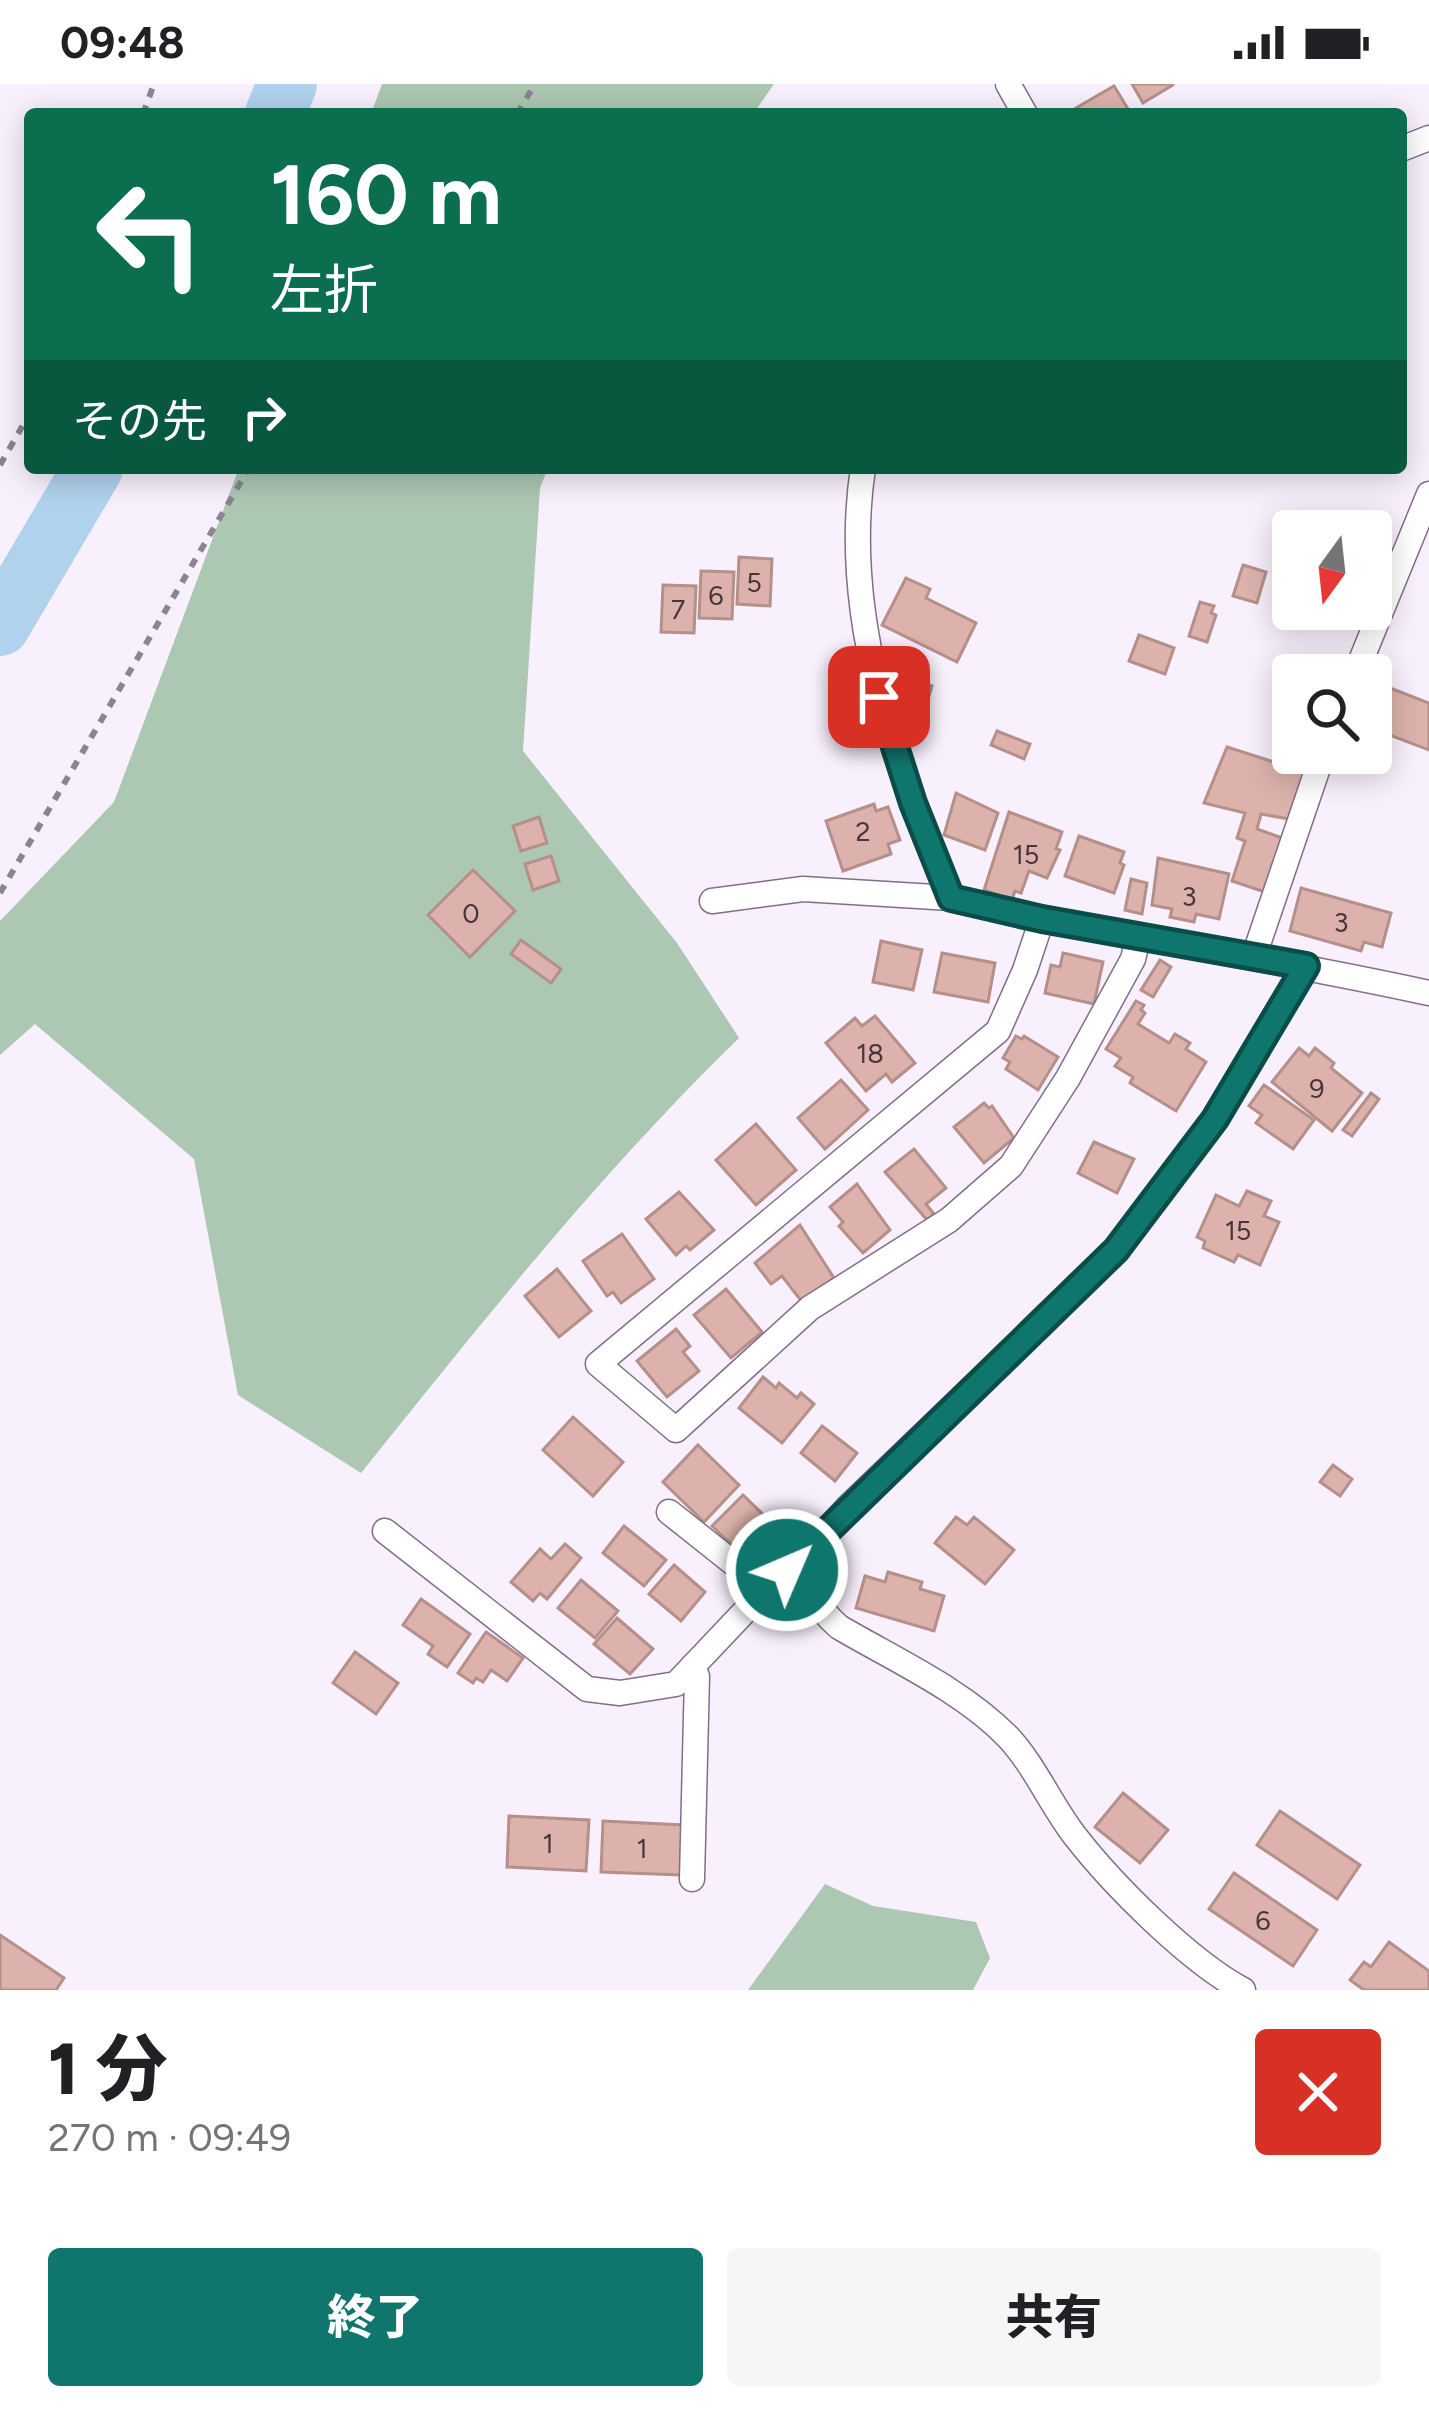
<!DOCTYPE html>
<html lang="ja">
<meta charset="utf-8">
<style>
:root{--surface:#fff;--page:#f6f6f6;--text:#202124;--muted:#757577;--accent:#0f766e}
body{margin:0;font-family:Figtree,"Noto Sans JP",sans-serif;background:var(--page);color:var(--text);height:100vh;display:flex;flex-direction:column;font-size:45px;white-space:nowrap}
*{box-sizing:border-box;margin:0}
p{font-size:39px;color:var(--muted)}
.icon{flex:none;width:66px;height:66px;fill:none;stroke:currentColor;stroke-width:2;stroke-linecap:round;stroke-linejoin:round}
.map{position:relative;height:1906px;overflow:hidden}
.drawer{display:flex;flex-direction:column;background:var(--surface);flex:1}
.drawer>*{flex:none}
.top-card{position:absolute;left:24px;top:24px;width:1383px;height:366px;border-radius:12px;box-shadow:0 6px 30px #0003;background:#0b6e4f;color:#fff;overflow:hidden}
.needle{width:78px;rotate:195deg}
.buttons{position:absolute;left:1272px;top:426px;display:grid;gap:24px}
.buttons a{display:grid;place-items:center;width:120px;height:120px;border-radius:12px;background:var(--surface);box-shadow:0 6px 30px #0003;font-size:60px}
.pin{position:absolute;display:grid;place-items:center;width:102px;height:102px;color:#fff;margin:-51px;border-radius:24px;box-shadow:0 6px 18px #0006}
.me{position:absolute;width:132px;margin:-66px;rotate:45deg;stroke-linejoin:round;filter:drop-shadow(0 0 9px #0008)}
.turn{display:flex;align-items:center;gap:42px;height:252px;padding:0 48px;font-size:54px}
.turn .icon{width:156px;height:156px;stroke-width:2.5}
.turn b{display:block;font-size:84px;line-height:102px}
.then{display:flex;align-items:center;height:114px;padding:0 48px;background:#0003;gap:24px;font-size:45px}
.round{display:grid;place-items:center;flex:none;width:126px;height:126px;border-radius:12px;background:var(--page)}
.summary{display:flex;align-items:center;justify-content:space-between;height:204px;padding:0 48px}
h1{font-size:72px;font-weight:800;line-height:90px}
.action{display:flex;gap:24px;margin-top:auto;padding:24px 48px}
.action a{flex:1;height:138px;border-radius:12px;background:var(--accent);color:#fff;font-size:48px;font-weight:800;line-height:138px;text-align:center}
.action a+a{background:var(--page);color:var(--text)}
.status{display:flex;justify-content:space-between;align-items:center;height:84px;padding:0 60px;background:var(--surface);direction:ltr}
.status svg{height:33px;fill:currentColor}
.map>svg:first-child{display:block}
.green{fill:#acc7b2}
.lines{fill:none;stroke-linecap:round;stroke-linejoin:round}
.river{stroke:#b0d2ec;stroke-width:60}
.building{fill:#ddb2ac;stroke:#b58f8a;stroke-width:3}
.minor-casing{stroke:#806e8a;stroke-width:27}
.path{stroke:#8c8490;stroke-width:6;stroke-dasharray:9 9;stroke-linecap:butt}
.minor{stroke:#fff;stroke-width:24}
.route-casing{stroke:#0a4d48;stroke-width:30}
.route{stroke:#0f766e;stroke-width:21}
.labels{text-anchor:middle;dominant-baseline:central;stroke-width:12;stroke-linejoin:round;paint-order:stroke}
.number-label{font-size:27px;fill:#46363c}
</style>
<div class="status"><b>09:48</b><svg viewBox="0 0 49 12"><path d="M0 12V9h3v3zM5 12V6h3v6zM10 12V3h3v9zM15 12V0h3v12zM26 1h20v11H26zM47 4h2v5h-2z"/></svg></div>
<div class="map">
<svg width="1429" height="1906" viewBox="0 0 1429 1906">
<rect width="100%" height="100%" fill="#f8f0fc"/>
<g class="green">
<polygon points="382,0 774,0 753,30 371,30"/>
<path d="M239 384H548L540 404 523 667 677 859 739 954C601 1088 482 1238 361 1389L238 1311 194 1075 35 940 0 971V837L114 718Z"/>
<polygon points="825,1800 873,1822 976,1838 990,1874 973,1906 748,1906"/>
</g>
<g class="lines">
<g class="river">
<polyline points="275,30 287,0"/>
<polyline points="0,542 93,384"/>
</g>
</g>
<g class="building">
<polygon points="1132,0 1173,0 1173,1 1143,19"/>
<polygon points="1114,2 1130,28 1080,30 1076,24"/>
<polygon points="739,473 772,475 770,522 737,520"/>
<polygon points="1243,481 1266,488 1257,519 1233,512"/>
<polygon points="701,487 734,488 732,535 699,534"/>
<polygon points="906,494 930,505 926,514 976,539 957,578 882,541"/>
<polygon points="663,501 696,502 694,549 661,548"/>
<polygon points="1200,518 1214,522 1211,529 1216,531 1207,558 1189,552"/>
<polygon points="1139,551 1174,564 1165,590 1129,577"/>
<polygon points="911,595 932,602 924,629 903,622"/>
<polygon points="1372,597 1429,619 1429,666 1371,644"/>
<polygon points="997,647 1030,660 1024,675 991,661"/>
<polygon points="1227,663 1305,688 1289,735 1261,730 1257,745 1282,754 1265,808 1232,797 1245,757 1237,754 1245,729 1204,719"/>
<polygon points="956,709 998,729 985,766 944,751"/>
<polygon points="874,720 876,727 888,723 900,756 888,760 891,770 843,787 826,737"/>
<polygon points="1009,728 1062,748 1056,765 1060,766 1047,794 1029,787 1021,809 1015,807 1012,816 984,806"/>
<polygon points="539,733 547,759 521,767 513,742"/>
<polygon points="1079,752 1124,768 1120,779 1124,781 1114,809 1065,792"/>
<polygon points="551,772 559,797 533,806 525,780"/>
<polygon points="1158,774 1229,790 1219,835 1196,830 1194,838 1170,833 1172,825 1152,821"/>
<polygon points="473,786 515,827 470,873 428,831"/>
<polygon points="1131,795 1147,799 1142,830 1125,826"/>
<polygon points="1301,804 1391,829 1382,863 1364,858 1361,867 1290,847"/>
<polygon points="521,856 561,885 551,899 511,870"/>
<polygon points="881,857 922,866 913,906 873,898"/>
<polygon points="942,869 995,879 988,918 934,908"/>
<polygon points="1063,869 1103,878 1094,920 1045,909 1051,881 1060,883"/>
<polygon points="1160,876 1171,883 1153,913 1141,906"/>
<polygon points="1136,917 1144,921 1141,926 1145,929 1138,940 1169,959 1175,950 1190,959 1186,965 1206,978 1176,1027 1130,999 1133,993 1115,982 1121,974 1106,965"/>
<polygon points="875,932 915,979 892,998 886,990 866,1007 826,959 855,934 862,942"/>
<polygon points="1016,952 1022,955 1024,952 1058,973 1038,1006 1006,985 1010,978 1003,974"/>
<polygon points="1299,964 1309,972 1315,964 1334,979 1331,984 1362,1009 1332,1047 1272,998"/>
<polygon points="841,996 868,1026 825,1065 798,1034"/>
<polygon points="1264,1001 1314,1036 1293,1065 1256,1039 1262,1031 1249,1022"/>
<polygon points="1371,1009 1379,1015 1352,1052 1343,1046"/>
<polygon points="984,1019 989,1024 992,1022 1014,1054 984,1079 954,1043"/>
<polygon points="756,1040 796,1086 756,1121 716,1076"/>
<polygon points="1094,1058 1134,1075 1117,1109 1078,1089"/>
<polygon points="914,1065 946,1104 926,1120 934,1130 927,1136 885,1088"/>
<polygon points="857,1100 890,1146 863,1169 839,1142 843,1138 830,1123"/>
<polygon points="1247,1107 1271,1117 1264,1132 1279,1138 1260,1181 1238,1171 1234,1178 1203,1164 1205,1157 1197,1153 1216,1111 1239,1122"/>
<polygon points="679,1108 714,1146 690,1166 686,1162 676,1171 646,1135"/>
<polygon points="800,1141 834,1194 802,1218 782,1192 771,1200 755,1179"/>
<polygon points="622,1150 654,1195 621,1219 613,1208 607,1212 583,1177"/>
<polygon points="557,1185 591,1227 559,1253 525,1212"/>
<polygon points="726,1205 762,1248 731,1274 694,1231"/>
<polygon points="676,1245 690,1262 683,1268 699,1287 667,1313 637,1277"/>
<polygon points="763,1293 776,1304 779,1299 797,1314 801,1309 814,1320 782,1359 739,1324"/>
<polygon points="573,1333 623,1378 593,1412 543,1366"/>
<polygon points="822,1342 857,1369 835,1397 801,1369"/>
<polygon points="698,1361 739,1401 704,1438 663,1398"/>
<polygon points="1333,1381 1352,1395 1340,1412 1320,1398"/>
<polygon points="743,1411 780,1447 750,1478 712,1442"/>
<polygon points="956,1433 967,1441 974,1433 1014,1466 985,1500 935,1459"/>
<polygon points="624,1442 666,1476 644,1502 603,1469"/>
<polygon points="565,1460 581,1474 547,1515 540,1509 533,1517 511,1498 540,1465 551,1475"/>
<polygon points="674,1481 705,1508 681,1537 649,1510"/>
<polygon points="888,1488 922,1498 920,1505 944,1512 934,1547 856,1524 865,1492 885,1498"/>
<polygon points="581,1496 618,1527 595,1554 558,1524"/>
<polygon points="421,1515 470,1550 447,1583 428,1570 433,1562 403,1541"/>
<polygon points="617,1534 653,1565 630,1590 594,1560"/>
<polygon points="486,1548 523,1574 507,1597 491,1586 483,1598 476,1594 473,1599 458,1589"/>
<polygon points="355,1568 398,1599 376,1630 333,1599"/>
<polygon points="1123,1709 1168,1746 1140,1779 1095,1743"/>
<polygon points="1280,1727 1360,1781 1337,1815 1257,1761"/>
<polygon points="509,1732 589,1736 586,1787 507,1783"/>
<polygon points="603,1737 683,1741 681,1791 601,1788"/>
<polygon points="1234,1789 1317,1846 1293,1882 1209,1825"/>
<polygon points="0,1851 64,1894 56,1906 0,1906"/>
<polygon points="1389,1858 1429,1887 1429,1906 1364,1906 1350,1896 1364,1878 1371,1883"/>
</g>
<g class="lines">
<g class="minor-casing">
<g id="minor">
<polyline points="1008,0 1025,30"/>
<polyline points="1401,65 1429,54"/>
<path d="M863 384C840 535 896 677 951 814 1109 851 1270 874 1429 909"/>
<polyline points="1355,591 1429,410"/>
<polyline points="712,817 803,805 951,814"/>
<polyline points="1042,835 1025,886 998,947 598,1280 676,1346 810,1224 949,1136 1011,1082 1068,994 1133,875 1139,851"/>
<polyline points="1254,872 1323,669"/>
<polyline points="669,1428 766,1505"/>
<polyline points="385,1447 587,1605 620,1609 676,1600 766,1505 808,1467"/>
<polyline points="692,1795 697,1592 692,1583"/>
<path d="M1243 1906C1189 1877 1113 1801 1075 1752 1051 1721 1035 1682 1008 1653 962 1606 895 1576 839 1543 812 1520 809 1501 808 1467L847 1424 1116 1166 1215 1035 1306 882"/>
</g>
</g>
<g class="path">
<polyline points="143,30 154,0"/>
<polyline points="517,30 535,0"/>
<polyline points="0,381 30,329"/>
<polyline points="0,809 249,384"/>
</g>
<use href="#minor" class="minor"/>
</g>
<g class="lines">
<g class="route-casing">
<polyline id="route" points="787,1486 1116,1166 1215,1035 1306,882 1042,835 951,814 913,719 879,613"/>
</g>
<use href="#route" class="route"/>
</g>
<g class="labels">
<g class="number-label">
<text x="754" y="498">5</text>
<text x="716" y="511">6</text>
<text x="678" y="525">7</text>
<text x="863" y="747">2</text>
<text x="1026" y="770">15</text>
<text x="1189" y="812">3</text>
<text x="471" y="829">0</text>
<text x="1341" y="838">3</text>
<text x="870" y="969">18</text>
<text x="1317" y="1004">9</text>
<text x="1238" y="1146">15</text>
<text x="548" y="1759">1</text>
<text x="642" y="1764">1</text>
<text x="1263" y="1836">6</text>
</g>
</g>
</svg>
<div class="buttons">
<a><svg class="needle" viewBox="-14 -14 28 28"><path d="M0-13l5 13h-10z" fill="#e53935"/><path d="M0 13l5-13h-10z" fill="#757577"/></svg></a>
<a><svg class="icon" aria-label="search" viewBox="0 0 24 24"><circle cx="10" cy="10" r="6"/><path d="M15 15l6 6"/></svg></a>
</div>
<div class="pin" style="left:879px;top:613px;background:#d93025"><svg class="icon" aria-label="arrive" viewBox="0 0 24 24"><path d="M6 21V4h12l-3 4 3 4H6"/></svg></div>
<svg class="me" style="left:787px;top:1486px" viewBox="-20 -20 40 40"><circle r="17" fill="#0f766e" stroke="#fff" stroke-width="3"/><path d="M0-11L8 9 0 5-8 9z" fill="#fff"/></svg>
<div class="top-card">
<div class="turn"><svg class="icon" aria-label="left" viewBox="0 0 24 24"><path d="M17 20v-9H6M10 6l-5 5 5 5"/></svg><div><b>160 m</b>左折</div></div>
<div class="then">その先<svg class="icon" aria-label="right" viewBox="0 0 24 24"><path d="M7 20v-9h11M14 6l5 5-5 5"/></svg></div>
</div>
</div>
<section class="drawer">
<div class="summary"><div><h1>1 分</h1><p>270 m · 09:49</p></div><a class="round" style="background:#d93025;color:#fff"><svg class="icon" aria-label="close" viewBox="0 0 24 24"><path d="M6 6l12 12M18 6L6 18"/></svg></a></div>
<div class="action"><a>終了</a><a>共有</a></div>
</section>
